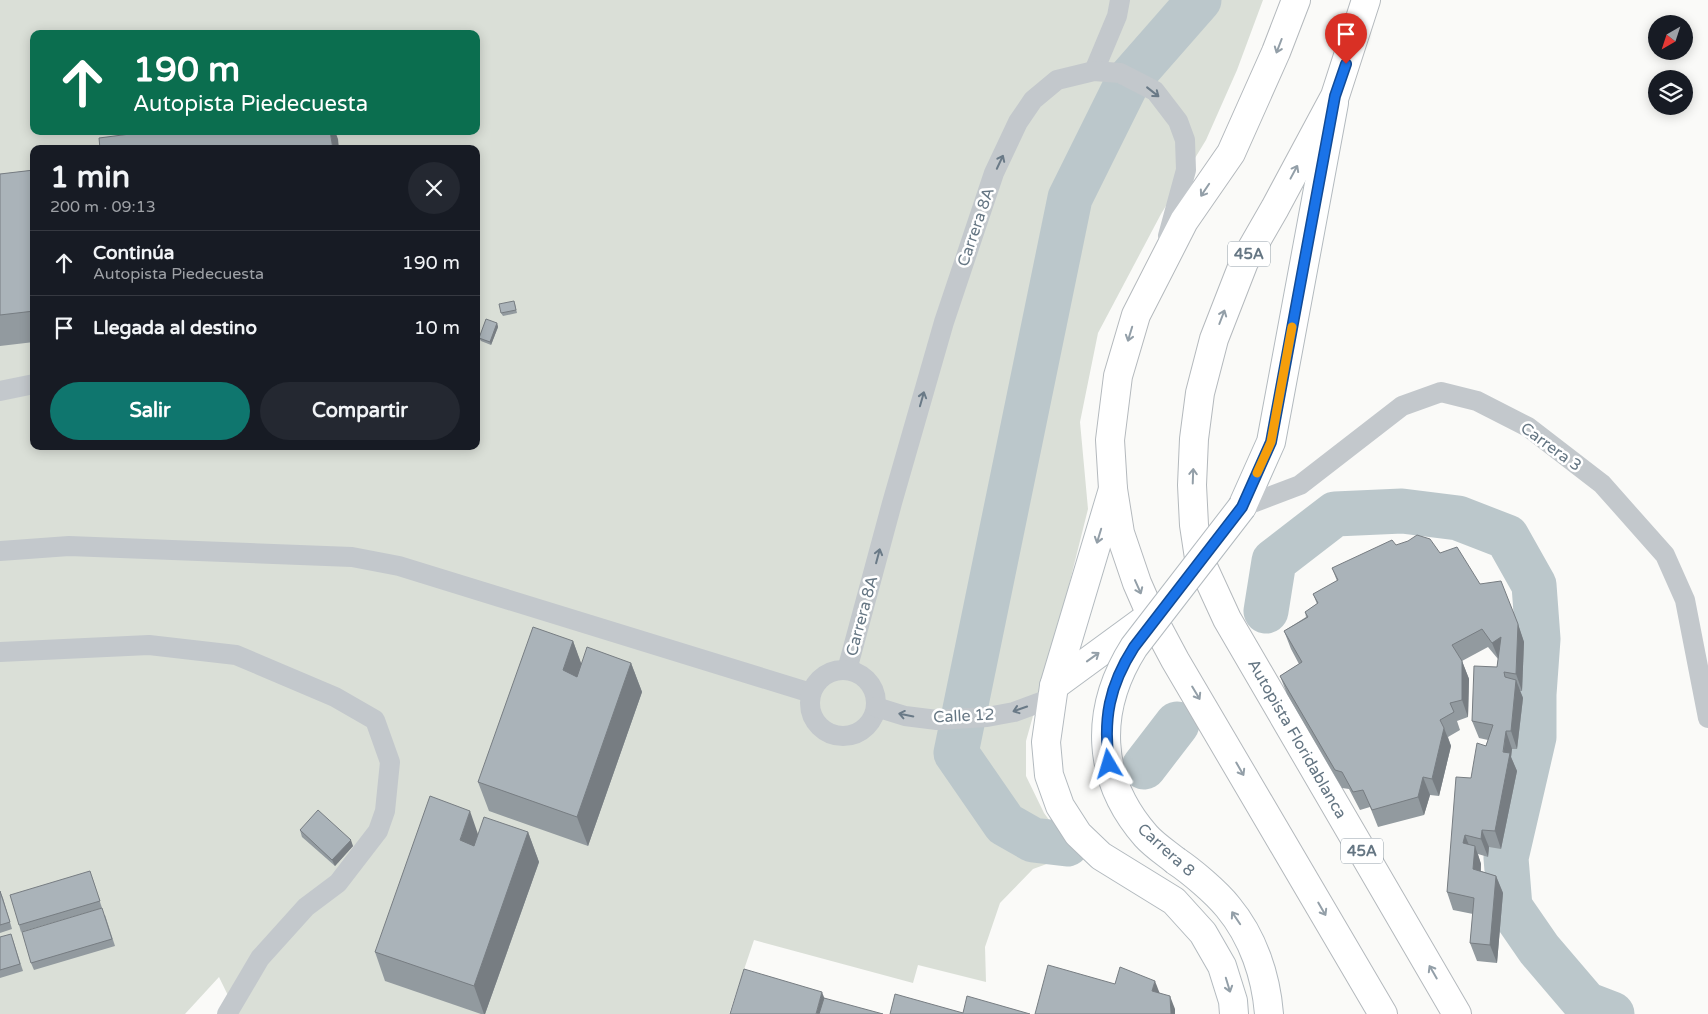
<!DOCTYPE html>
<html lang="es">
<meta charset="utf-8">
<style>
:root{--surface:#171b24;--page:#242831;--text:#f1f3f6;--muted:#9ea1a6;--line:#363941;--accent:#0f766e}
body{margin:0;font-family:"Varela Round",sans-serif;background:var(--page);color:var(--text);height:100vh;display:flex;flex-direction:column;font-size:19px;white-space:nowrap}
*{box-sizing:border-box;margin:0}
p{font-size:16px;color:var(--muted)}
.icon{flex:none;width:28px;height:28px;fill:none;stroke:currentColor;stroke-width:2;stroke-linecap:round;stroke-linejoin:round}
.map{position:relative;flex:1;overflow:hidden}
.sheet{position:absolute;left:30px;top:145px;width:450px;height:305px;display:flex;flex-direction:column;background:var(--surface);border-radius:10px;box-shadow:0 2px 12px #0003}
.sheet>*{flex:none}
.hud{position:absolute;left:30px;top:30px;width:450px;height:105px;border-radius:10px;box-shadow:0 2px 12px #0003;background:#0b6e4f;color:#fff;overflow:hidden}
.needle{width:32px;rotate:219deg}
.buttons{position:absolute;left:1648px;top:15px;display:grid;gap:10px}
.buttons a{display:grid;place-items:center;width:45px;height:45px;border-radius:50%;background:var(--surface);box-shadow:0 2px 12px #0003;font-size:25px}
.pin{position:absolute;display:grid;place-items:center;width:42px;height:42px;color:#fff;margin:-51px -21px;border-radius:50% 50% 50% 0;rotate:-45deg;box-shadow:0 0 5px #0007}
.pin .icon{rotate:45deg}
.me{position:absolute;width:55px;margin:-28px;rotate:353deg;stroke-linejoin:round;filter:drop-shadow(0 0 4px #0008)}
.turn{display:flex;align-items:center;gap:18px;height:105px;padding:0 20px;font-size:22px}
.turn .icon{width:65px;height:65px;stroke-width:2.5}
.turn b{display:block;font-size:35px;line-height:42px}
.round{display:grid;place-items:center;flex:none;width:52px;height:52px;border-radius:26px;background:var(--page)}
.overview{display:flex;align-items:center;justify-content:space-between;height:85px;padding:0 20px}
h1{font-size:30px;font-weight:700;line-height:38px}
.cta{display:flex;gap:10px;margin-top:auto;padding:10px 20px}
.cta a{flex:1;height:58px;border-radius:30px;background:var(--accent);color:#fff;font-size:20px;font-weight:700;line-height:58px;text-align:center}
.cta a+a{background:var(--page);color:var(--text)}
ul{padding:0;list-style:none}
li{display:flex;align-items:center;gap:15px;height:65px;padding:0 20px;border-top:1px solid var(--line)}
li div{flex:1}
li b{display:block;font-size:19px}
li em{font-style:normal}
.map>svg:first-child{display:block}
.green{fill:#dadfd7;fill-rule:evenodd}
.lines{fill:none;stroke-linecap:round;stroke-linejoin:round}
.river{stroke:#bbc7cb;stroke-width:45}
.secondary-casing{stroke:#b3babf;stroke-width:30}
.highway-casing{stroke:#b4b9bd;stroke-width:30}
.street{stroke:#c3c8cc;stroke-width:20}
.secondary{stroke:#fff;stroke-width:28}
.highway{stroke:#fff;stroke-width:28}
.secondary-bridge-casing{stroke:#b3babf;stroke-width:30;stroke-linecap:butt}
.secondary-bridge{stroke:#fff;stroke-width:28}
.wall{fill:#929a9f}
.shaded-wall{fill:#777d82}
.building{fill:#aab3b9;stroke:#777d82}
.oneway{stroke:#939fa8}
.oneway2{stroke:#6a7a87}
.route-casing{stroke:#114b97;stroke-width:12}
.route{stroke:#1a73e8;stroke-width:9}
.slow{stroke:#f59e0b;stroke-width:9}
.labels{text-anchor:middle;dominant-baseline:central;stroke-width:5;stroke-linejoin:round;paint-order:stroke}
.shield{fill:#fff;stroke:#939fa8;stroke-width:1}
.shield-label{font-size:15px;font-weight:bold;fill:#657683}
.street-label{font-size:16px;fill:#657683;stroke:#fff}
</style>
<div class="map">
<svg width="1708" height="1014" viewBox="0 0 1708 1014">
<rect width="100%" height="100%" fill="#fafaf8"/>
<path class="green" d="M0 0H1263L1237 70 1206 140 1161 214 1098 333 1080 422 1088 509 1064 605 1026 741V776L1044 813 1074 854 1033 869 1000 903 985 947 986 982 918 965 913 983 754 940 729 1014H237L219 977 185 1014H0ZM34 34H476V131H34ZM34 149H476V446H34Z"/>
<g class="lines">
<g class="river">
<polyline points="1266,611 1274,561 1335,514 1402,511 1458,518 1507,537 1534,585 1538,639 1534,694 1534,737 1506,858 1510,907 1539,949 1586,1004 1612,1014"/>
<polyline points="1144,767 1177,724"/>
<polyline points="1067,844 1033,840 1005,824 956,753 1070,198 1128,81 1199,0"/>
</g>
<g class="secondary-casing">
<g id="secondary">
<polyline points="1113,489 1054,686 1046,742 1049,775 1060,806 1078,834 1101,856 1174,901 1203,933 1222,966 1233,1001 1234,1014"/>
<polyline points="1242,507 1271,442 1334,103"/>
<polyline points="1054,686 1151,615"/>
<path d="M1176 861C1191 871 1216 892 1228 907 1253 937 1266 976 1269 1014"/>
</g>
</g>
<g class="highway-casing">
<g id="highway">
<polyline points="1296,0 1276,52 1231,153 1184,221 1136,315 1118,376 1110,440 1113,489 1120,533 1137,583 1151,615 1175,660 1383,1014"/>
<polyline points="1366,0 1335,96 1275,208 1244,262 1214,339 1200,393 1194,439 1192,485 1194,525 1199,558 1227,619 1457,1014"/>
</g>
</g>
<g class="street">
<polyline points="1094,71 1117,16 1120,0"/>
<polyline points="0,391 34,384"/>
<polyline points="1242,507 1300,485 1402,406 1441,392 1477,401 1528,427 1602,484 1665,555 1685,600 1708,718"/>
<polyline points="0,551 69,546 352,557 399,566 811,693"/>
<polyline points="0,652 149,645 236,655 335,697 375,720 390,762 385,811 378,831 338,883 306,907 260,958 227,1014"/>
<polyline points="847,670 892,503 944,322 994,173 1018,122 1033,100 1057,80 1094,71 1120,73 1155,91 1178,121 1185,140 1186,170 1168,236"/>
<circle cx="843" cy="703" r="33"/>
<polyline points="876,707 905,716 937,720 987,717 1014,712 1052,698"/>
</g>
<use href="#secondary" class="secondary"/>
<use href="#highway" class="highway"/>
<g class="secondary-bridge-casing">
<path id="secondary-bridge" d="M1176 861C1166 853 1154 845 1146 836 1096 779 1094 710 1134 647L1242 507"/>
</g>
<use href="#secondary-bridge" class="secondary-bridge"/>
</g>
<g class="wall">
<polygon points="34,170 34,342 0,346 0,174"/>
<polygon points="515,304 517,313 503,316 501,313"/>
<polygon points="497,323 498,327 491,345 481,341 479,338"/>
<polygon points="1396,545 1440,553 1480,584 1518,624 1524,642 1522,691 1520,691 1523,698 1517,749 1512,749 1511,757 1517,771 1501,849 1489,847 1488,857 1478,854 1481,864 1481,871 1496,876 1503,893 1497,963 1477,961 1470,943 1473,914 1453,910 1447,892 1471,778 1488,740 1479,738 1472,721 1497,667 1498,659 1488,647 1462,661 1469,679 1468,717 1457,721 1460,730 1448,737 1451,746 1439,796 1430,795 1424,815 1378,827 1370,807 1360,810 1349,789 1342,788 1287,694 1280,676 1299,664 1291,649 1284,631 1306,617 1305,612 1317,604 1313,594 1337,581 1332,568"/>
<polygon points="573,641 581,664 631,663 642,692 588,846 489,811 478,782"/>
<polygon points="300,830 353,846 335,866 302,837"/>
<polygon points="528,832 539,862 485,1014 481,1014 385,981 375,952 478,834"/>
<polygon points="92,877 102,908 21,932 19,925"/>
<polygon points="0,891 3,898 12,929 0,933"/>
<polygon points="105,915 115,946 34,970 31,963"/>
<polygon points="0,937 13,940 23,971 0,978"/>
</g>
<g class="shaded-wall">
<polygon points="330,131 335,131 338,139 339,149 333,149"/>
<polygon points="497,323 498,327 491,345 490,342"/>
<polygon points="1518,624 1524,642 1522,691 1516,674"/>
<polygon points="1501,637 1499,660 1492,643"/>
<polygon points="573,641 584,671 573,700 563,670"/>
<polygon points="1462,661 1469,679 1468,717 1462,700"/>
<polygon points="631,663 642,692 588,846 577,817"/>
<polygon points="1516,680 1523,698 1517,749 1511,731"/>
<polygon points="1444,728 1451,746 1439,796 1432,779"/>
<polygon points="1506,731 1512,749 1511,757 1517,771 1501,849 1495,831"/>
<polygon points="1423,777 1430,795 1424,815 1418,797"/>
<polygon points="470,811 480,840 470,869 460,840"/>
<polygon points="1482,830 1489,847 1488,857 1481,839"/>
<polygon points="528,832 539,862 485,1014 484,1014 474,986"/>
<polygon points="1465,835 1472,853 1463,843"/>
<polygon points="351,840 353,846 335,866 332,860"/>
<polygon points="1475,846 1481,864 1479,887 1473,869"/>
<polygon points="1496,876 1503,893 1497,963 1490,945"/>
<polygon points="1155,981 1160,994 1152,991"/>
<polygon points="822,992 827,1005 824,1014 816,1014"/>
<polygon points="1170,996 1175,1009 1175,1014 1171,1014"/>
</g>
<g class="building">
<polygon points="153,131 330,131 333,149 100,149 99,138"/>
<polygon points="34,170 34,311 0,315 0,174"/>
<polygon points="514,301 516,310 501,313 499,304"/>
<polygon points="486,319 497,323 490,342 479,338"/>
<polygon points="1417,535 1430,539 1440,553 1457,547 1480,584 1501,581 1518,624 1516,674 1504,672 1505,677 1516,680 1511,731 1506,731 1503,752 1510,753 1495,831 1482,830 1481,839 1465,835 1463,843 1475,846 1473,869 1496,876 1490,945 1470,943 1474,898 1447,892 1456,777 1471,778 1477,743 1486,746 1493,725 1472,721 1474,666 1497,667 1501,637 1492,643 1482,629 1452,645 1462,661 1462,700 1450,703 1454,712 1440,720 1444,728 1432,779 1423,777 1418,797 1372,810 1363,790 1353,792 1342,772 1335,770 1280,676 1302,662 1284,631 1308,617 1305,612 1318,603 1313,594 1338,580 1332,568 1392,540 1396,545 1408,541"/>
<polygon points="533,627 573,641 563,670 577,677 587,647 631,663 577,817 478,782"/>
<polygon points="430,796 470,811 460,840 474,846 484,817 528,832 474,986 375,952"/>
<polygon points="318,810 351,840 332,860 300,830"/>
<polygon points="90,871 100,901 19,925 10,895"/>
<polygon points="0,891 10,922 0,925"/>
<polygon points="102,908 112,939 31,963 22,932"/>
<polygon points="11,934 20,964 0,970 0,937"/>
<polygon points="1048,965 1115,984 1120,967 1155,981 1152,991 1170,996 1171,1014 1035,1014"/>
<polygon points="744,969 822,992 816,1014 730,1014"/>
<polygon points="895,994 963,1013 967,996 1030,1014 890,1014"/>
<polygon points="824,998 883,1014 819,1014"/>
</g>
<defs><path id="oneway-shaft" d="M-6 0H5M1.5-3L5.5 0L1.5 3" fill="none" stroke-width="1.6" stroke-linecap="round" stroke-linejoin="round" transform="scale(1.25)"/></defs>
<g class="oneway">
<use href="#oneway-shaft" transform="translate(1279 46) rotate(111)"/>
<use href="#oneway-shaft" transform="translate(1294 172) rotate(-62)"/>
<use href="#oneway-shaft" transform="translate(1205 190) rotate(124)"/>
<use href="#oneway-shaft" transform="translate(1222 317) rotate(-69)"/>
<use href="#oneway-shaft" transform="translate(1130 334) rotate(107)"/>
<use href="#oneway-shaft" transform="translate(1193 476) rotate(-88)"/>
<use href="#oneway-shaft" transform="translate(1099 536) rotate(107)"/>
<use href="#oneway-shaft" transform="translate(1138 587) rotate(66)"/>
<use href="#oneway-shaft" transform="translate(1093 657) rotate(-36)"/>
<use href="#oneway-shaft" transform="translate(1196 693) rotate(59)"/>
<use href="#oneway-shaft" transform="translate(1240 769) rotate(60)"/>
<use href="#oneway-shaft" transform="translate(1322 909) rotate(60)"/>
<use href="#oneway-shaft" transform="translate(1236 918) rotate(-124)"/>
<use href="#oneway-shaft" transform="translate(1433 972) rotate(-120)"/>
<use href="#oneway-shaft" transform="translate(1228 985) rotate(73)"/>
</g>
<g class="oneway2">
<use href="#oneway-shaft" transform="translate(1153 92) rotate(38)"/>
<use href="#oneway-shaft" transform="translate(1000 162) rotate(-65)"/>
<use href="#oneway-shaft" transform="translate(922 399) rotate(-74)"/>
<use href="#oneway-shaft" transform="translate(878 556) rotate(-75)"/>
<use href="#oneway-shaft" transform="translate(1020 709) rotate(161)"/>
<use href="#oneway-shaft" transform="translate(906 715) rotate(-169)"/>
</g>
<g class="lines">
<g class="route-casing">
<path id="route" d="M1109 764C1103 719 1109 686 1134 647L1242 507 1271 442 1335 96 1346 64"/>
</g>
<use href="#route" class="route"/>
<polyline class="slow" points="1257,473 1271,442 1292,327"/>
</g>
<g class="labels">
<g class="shield">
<rect x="1228" y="241.5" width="42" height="25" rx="4"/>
<rect x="1341" y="838.5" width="42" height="25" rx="4"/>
</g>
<g class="shield-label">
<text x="1249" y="254">45A</text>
<text x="1362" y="851">45A</text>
</g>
<g class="street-label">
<text transform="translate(976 227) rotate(-71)">Carrera 8A</text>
<text transform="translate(1551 447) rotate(36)">Carrera 3</text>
<text transform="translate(862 616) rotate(-75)">Carrera 8A</text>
<text transform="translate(964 716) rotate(-3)">Calle 12</text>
<text transform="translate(1297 739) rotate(60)">Autopista Floridablanca</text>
<text transform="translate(1166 850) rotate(42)">Carrera 8</text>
</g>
</g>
</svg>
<div class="buttons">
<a><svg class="needle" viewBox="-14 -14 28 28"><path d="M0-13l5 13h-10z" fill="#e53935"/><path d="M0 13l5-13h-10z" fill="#9ea1a6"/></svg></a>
<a><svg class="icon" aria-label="layers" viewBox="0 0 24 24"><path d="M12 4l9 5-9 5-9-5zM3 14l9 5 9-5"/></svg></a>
</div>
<div class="pin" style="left:1346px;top:64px;background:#d93025"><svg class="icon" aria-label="arrive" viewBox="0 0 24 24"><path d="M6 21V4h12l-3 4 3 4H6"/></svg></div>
<svg class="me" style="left:1109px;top:764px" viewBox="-20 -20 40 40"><path d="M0-17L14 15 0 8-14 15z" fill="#1a73e8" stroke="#fff" stroke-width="4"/></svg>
<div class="hud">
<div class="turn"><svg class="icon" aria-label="ahead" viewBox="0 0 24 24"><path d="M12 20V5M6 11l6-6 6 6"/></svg><div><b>190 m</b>Autopista Piedecuesta</div></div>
</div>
<section class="sheet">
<div class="overview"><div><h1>1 min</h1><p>200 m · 09:13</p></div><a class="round"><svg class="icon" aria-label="close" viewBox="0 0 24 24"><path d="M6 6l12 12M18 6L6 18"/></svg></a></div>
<ul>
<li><svg class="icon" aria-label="ahead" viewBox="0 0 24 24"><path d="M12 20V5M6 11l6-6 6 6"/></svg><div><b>Continúa</b><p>Autopista Piedecuesta</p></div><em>190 m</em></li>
<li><svg class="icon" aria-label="arrive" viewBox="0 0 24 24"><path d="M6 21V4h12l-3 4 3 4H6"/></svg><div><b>Llegada al destino</b></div><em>10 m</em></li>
</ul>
<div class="cta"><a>Salir</a><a>Compartir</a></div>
</section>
</div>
